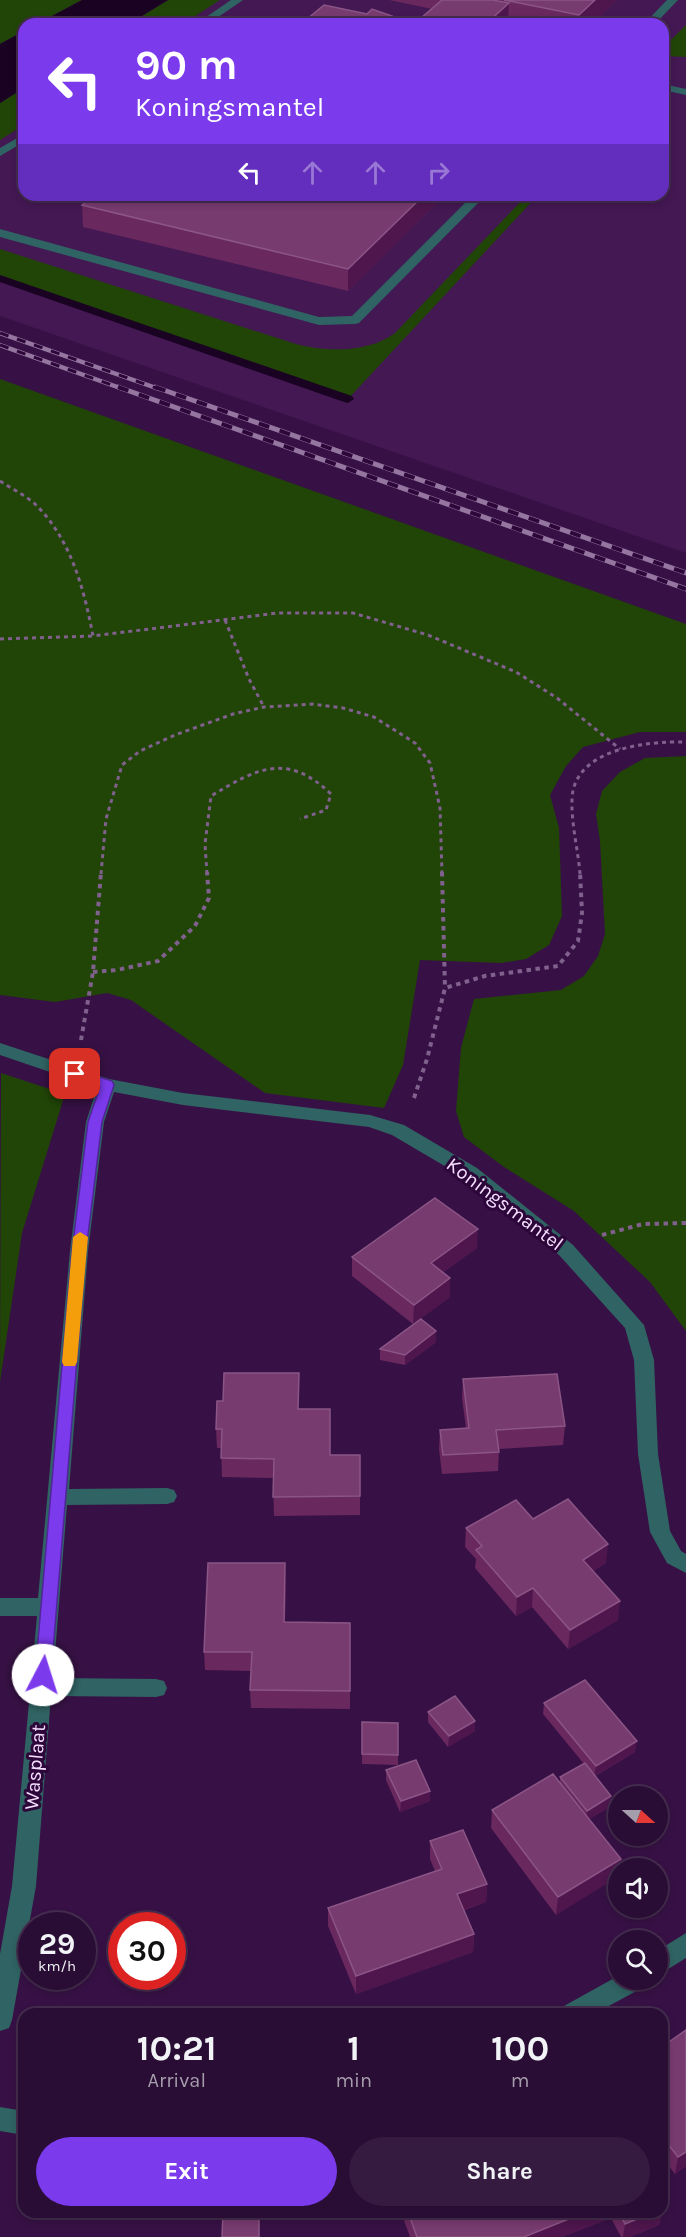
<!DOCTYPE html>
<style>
:root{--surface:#290d34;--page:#351b40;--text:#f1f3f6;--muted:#a59cac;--line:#452d4f;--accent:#7c3aed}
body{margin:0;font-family:Karla,sans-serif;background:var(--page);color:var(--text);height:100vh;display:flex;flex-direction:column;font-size:22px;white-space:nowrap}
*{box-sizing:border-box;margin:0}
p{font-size:20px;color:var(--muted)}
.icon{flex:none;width:33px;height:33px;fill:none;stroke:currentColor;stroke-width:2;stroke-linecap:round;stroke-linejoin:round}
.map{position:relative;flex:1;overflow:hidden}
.drawer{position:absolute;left:18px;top:2008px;width:650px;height:210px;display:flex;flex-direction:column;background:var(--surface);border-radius:18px;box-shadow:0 3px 9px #0003,0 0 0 2px var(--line)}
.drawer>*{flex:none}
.top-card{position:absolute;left:18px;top:18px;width:651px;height:183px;border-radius:18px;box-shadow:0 3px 9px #0003,0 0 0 2px var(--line);background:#7c3aed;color:#fff;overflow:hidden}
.needle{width:39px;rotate:111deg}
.tools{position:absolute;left:608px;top:1786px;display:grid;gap:12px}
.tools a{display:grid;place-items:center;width:60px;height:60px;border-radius:50%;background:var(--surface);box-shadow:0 3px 9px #0003,0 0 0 2px var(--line);font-size:30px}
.speed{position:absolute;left:18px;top:1912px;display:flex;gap:12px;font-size:30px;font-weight:700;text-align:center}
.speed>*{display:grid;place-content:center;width:78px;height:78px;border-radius:50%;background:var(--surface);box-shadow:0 3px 9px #0003,0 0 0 2px var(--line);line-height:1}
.speed small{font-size:15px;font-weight:400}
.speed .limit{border:9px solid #d22;background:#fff;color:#111}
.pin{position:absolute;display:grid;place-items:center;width:51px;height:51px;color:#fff;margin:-26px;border-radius:12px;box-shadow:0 3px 9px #0006}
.me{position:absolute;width:66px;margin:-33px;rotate:5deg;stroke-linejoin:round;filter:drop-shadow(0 0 4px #0008)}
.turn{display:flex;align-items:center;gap:21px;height:126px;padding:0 18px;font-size:27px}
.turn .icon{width:78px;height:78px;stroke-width:2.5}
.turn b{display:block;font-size:42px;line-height:51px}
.lanes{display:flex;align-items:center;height:57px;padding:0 18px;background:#0003;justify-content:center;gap:30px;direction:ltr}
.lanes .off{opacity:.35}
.eta{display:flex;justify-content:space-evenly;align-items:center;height:102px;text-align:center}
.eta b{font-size:36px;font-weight:700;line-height:42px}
.primary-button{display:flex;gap:12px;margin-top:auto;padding:12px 18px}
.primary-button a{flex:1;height:69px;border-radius:36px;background:var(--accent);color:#fff;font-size:24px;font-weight:700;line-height:69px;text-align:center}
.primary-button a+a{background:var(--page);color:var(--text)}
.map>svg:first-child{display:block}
.built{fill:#431853;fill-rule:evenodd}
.green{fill:#214507}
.water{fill:#190222}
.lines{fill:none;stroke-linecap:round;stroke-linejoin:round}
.stream{fill:#190222;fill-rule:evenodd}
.path-far1{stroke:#80608d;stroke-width:3;stroke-dasharray:4 4;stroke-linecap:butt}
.path{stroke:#80608d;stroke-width:4;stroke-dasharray:4.5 4.5;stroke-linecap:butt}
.minor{fill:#306363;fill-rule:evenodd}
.rail-far1-casing{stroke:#9476a0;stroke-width:4.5}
.rail-casing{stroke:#9476a0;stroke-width:5}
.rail-far1{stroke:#2d063a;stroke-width:3;stroke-dasharray:9;stroke-linecap:butt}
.rail{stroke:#2d063a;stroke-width:4;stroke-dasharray:11;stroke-linecap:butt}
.wall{fill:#69285e}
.shaded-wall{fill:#4e164d}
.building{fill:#783b6f;stroke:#8b5586;stroke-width:1.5}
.route{fill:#7c3aed;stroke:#51269a;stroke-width:1.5}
.slow{fill:#f59e0b}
.labels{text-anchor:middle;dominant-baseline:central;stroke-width:6;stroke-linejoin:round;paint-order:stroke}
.street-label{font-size:20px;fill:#f5dfff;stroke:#2d063a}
</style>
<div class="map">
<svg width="686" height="2237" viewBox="0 0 686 2237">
<rect width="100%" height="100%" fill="#371145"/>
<path class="built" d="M0 0H686V553L0 316ZM24 24H663V195H24Z"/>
<g class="green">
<polygon points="0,0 82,0 37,24 24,24 24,31 0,44"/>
<polygon points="168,0 220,0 183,24 129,24"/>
<polygon points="686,25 686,57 663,56 663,48"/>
<polygon points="24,88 24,125 0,140 0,103"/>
<path d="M527 195H538L348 399 0 278V249L296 344C326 352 369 353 395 333Z"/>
<polygon points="0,379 686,624 686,732 640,732 583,747 566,766 550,795 559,828 562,916 549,945 526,959 501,963 420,960 403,1065 384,1108 265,1093 131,1000 107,993 55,1002 0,995"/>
<polygon points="686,756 686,1331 650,1282 574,1211 504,1167 464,1137 456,1111 461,1048 474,999 561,990 584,976 598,956 605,934 600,841 596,814 602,791 620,772 645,758"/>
<polygon points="1,1073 65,1094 22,1233 0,1382"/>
</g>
<g class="water">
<polygon points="82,0 168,0 129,24 37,24"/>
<polygon points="24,31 24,88 0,103 0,44"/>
</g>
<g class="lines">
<polygon class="stream" points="0,275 352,396 354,399 348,403 344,402 0,282"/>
<g class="path-far1">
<path d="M0 481C12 489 25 495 35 504 71 539 84 589 93 636L278 613H353L428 635 516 672 557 698 620 749"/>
<polyline points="225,620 249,679 264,707"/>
<polyline points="0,639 93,636"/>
<polyline points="101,874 106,819 122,765 140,751 175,735 233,714 264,707 312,704 343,708 374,717 415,743 430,763 440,808 442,874"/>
<path d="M207 874 205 844 211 796C257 768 287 752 331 794L326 810 300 819"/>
<path d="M580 874C578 849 571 823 572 799 574 748 648 741 686 742"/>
</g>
<g class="path">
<polyline points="442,872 445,988"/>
<polyline points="93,972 117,970 158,961 195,926 209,898 207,872"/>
<polyline points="81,1040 93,972 101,872"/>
<polyline points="414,1098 427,1059 445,988 485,976 558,966 578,941 582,913 580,872"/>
<polyline points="602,1235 643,1224 686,1223"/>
</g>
<g class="minor">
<polygon points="231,0 243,0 208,24 196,24"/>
<polygon points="667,0 678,0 655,24 644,24"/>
<polygon points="663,84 686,89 686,95 663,90"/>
<polygon points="24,134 24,142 0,156 0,148"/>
<polygon points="473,195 486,195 359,323 355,324 319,325 0,237 0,229 319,317 352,316"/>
<polygon points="0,1043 109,1079 183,1093 370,1115 404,1125 477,1168 573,1245 644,1325 654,1360 658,1454 670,1531 681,1551 686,1554 686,1573 667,1563 650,1532 638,1454 634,1360 625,1328 559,1255 465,1178 392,1135 369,1127 183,1105 114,1092 104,1122 88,1251 69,1489 167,1488 174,1490 177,1496 174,1502 167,1504 67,1505 53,1678 156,1679 164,1681 167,1688 164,1695 156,1697 51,1696 36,1886 12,2020 9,2028 0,2031 0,1954 12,1886 37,1616 0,1616 0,1598 38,1598 70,1251 86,1122 97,1088 0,1055"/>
<polygon points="686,1933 686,1958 657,1976 657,1951"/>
<polygon points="618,1976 618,1980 646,1980 642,1988 594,2014 560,2014 564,2006"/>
<polygon points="0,2107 24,2111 24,2135 0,2131"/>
</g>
<g class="rail-far1-casing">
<g id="rail-far1">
<polyline points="0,333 159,389"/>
<polyline points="0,345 123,389"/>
</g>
</g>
<g class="rail-casing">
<g id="rail">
<polyline points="118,387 686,589"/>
<polyline points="155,387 686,573"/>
</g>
</g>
<use href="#rail-far1" class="rail-far1"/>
<use href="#rail" class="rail"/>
</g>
<g class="wall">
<polygon points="389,0 617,0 592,24 301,24 392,19 414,24 432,9"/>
<polygon points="445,195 348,291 83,227 82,205"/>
<polygon points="477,1248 443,1272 450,1278 450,1297 413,1324 352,1276 352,1257"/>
<polygon points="436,1342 405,1365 380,1360 380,1349"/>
<polygon points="463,1379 565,1426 563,1445 499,1449 498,1471 442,1474 439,1449 440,1430 466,1428 462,1398"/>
<polygon points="299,1409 330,1455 360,1455 360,1515 274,1516 273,1478 222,1477 221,1448 217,1448 216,1429"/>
<polygon points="533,1519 606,1563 593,1571 618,1620 568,1649 532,1607 516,1616 475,1568 476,1559 465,1547 466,1528"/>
<polygon points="286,1582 285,1622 350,1623 350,1709 251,1708 250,1690 251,1671 205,1670 204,1652"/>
<polygon points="544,1703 635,1752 595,1776 610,1807 589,1819 621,1859 620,1869 618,1869 556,1915 491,1828 492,1810 560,1782 560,1777 584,1764 543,1714"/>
<polygon points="428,1712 475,1721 475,1731 448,1747 428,1722"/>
<polygon points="362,1722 398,1755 398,1765 362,1764"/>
<polygon points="386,1770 430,1801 400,1812 386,1780"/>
<polygon points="430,1841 487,1884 486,1902 464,1910 474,1934 473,1952 356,1994 328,1926 328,1908 435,1871 430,1859"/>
<polygon points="662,2047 686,2166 675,2174 662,2157"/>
<polygon points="401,2212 662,2212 659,2225 630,2237 621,2237 611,2218 562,2237 410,2237"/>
</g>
<g class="shaded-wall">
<polygon points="595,0 617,0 592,24 579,24 579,15"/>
<polygon points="509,3 508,24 486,24"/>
<polygon points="424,195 445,195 348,291 348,269"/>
<polygon points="478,1229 477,1248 430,1282 431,1263"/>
<polygon points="450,1278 450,1297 413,1324 414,1305"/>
<polygon points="436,1331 436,1342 405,1365 405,1355"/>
<polygon points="608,1544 606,1563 581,1578 583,1560"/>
<polygon points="285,1563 286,1582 284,1641 284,1622"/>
<polygon points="533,1588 532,1607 516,1616 517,1597"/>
<polygon points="620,1601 618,1620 568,1649 570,1630"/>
<polygon points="475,1721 475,1731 448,1747 449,1736"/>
<polygon points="637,1741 635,1752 594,1776 596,1766"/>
<polygon points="430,1791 430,1801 400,1812 401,1801"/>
<polygon points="611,1796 610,1807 586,1821 587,1811"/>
<polygon points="621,1859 620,1869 618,1869 618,1877 556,1915 558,1897"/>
<polygon points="487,1884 486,1902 456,1912 457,1894"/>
<polygon points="474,1934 473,1952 356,1994 356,1976"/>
<polygon points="686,2152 686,2166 675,2174 678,2157"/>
<polygon points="663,2209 659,2225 630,2237 623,2237 625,2224 654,2212 662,2212 662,2210"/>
<polygon points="586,2212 612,2212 611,2218 562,2237 524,2237"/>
</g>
<g class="building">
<polygon points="442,0 492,0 509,3 486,24 301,24 324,5 367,14 372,9 392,16 389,19 414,24"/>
<polygon points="504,0 595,0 579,15"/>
<polygon points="94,195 424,195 348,269 82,205"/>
<polygon points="435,1198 478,1229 431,1263 450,1278 414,1305 352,1257"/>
<polygon points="421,1319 436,1331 405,1355 380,1349"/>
<polygon points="224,1373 299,1373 298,1409 330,1409 330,1455 360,1455 360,1496 273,1497 274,1459 221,1458 222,1429 216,1429 217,1401 223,1401"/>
<polygon points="557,1374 565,1426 496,1430 499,1452 443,1455 440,1430 469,1428 463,1379"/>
<polygon points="568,1499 608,1544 583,1560 620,1601 570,1630 533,1588 517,1597 476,1550 482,1546 466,1528 516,1500 533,1519"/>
<polygon points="208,1563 285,1563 284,1622 350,1623 350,1691 250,1690 252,1652 204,1652"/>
<polygon points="585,1680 637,1741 596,1766 544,1703"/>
<polygon points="455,1696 475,1721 449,1736 428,1712"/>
<polygon points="362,1722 398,1723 398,1755 362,1754"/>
<polygon points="416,1760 430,1791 401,1801 386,1770"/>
<polygon points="585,1763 611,1796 587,1811 560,1777"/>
<polygon points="553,1774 621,1859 558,1897 492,1810"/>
<polygon points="463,1830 487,1884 457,1894 474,1934 356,1976 328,1908 442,1869 430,1841"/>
<polygon points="686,2030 686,2152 678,2157 662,2136 662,2085 663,2084 662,2082 662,2047"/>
<polygon points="223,2212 259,2212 259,2237 222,2237"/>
<polygon points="408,2212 586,2212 524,2237 417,2237"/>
<polygon points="619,2212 654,2212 625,2224"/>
</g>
<polygon class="route" points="75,1069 112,1081 114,1085 102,1122 86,1251 51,1675 49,1680 43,1682 37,1680 35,1675 72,1251 88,1122 100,1087 70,1077 68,1074"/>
<polygon class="slow" points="80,1232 88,1237 77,1362 75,1366 64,1366 62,1362 73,1237"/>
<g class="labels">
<g class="street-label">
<text transform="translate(505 1204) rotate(37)">Koningsmantel</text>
<text transform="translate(35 1767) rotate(-85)">Wasplaat</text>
</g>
</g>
</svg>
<div class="tools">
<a><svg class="needle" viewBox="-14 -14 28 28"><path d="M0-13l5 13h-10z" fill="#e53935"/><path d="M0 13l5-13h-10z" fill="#a59cac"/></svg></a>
<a><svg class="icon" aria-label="sound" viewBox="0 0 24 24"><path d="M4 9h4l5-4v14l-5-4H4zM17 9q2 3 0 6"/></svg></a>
<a><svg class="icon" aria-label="search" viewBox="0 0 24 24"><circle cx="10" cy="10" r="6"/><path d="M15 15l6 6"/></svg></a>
</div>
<div class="speed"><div>29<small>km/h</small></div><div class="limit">30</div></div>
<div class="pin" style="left:75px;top:1074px;background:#d93025"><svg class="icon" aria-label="arrive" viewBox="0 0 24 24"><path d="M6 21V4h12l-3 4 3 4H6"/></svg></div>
<svg class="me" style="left:43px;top:1675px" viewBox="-20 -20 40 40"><circle r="19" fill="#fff"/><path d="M0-13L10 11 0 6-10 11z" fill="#7c3aed"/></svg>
<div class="top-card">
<div class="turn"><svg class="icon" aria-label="left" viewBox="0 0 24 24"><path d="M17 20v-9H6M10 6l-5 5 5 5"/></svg><div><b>90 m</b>Koningsmantel</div></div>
<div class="lanes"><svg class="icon" aria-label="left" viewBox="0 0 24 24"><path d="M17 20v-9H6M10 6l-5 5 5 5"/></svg><svg class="icon off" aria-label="ahead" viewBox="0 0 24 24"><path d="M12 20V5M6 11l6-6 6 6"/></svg><svg class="icon off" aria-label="ahead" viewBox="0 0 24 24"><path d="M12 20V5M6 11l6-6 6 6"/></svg><svg class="icon off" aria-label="right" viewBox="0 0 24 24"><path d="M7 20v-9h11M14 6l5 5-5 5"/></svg></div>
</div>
<section class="drawer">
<div class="eta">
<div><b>10:21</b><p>Arrival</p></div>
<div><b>1</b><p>min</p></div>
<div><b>100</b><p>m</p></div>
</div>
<div class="primary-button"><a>Exit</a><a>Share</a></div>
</section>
</div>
